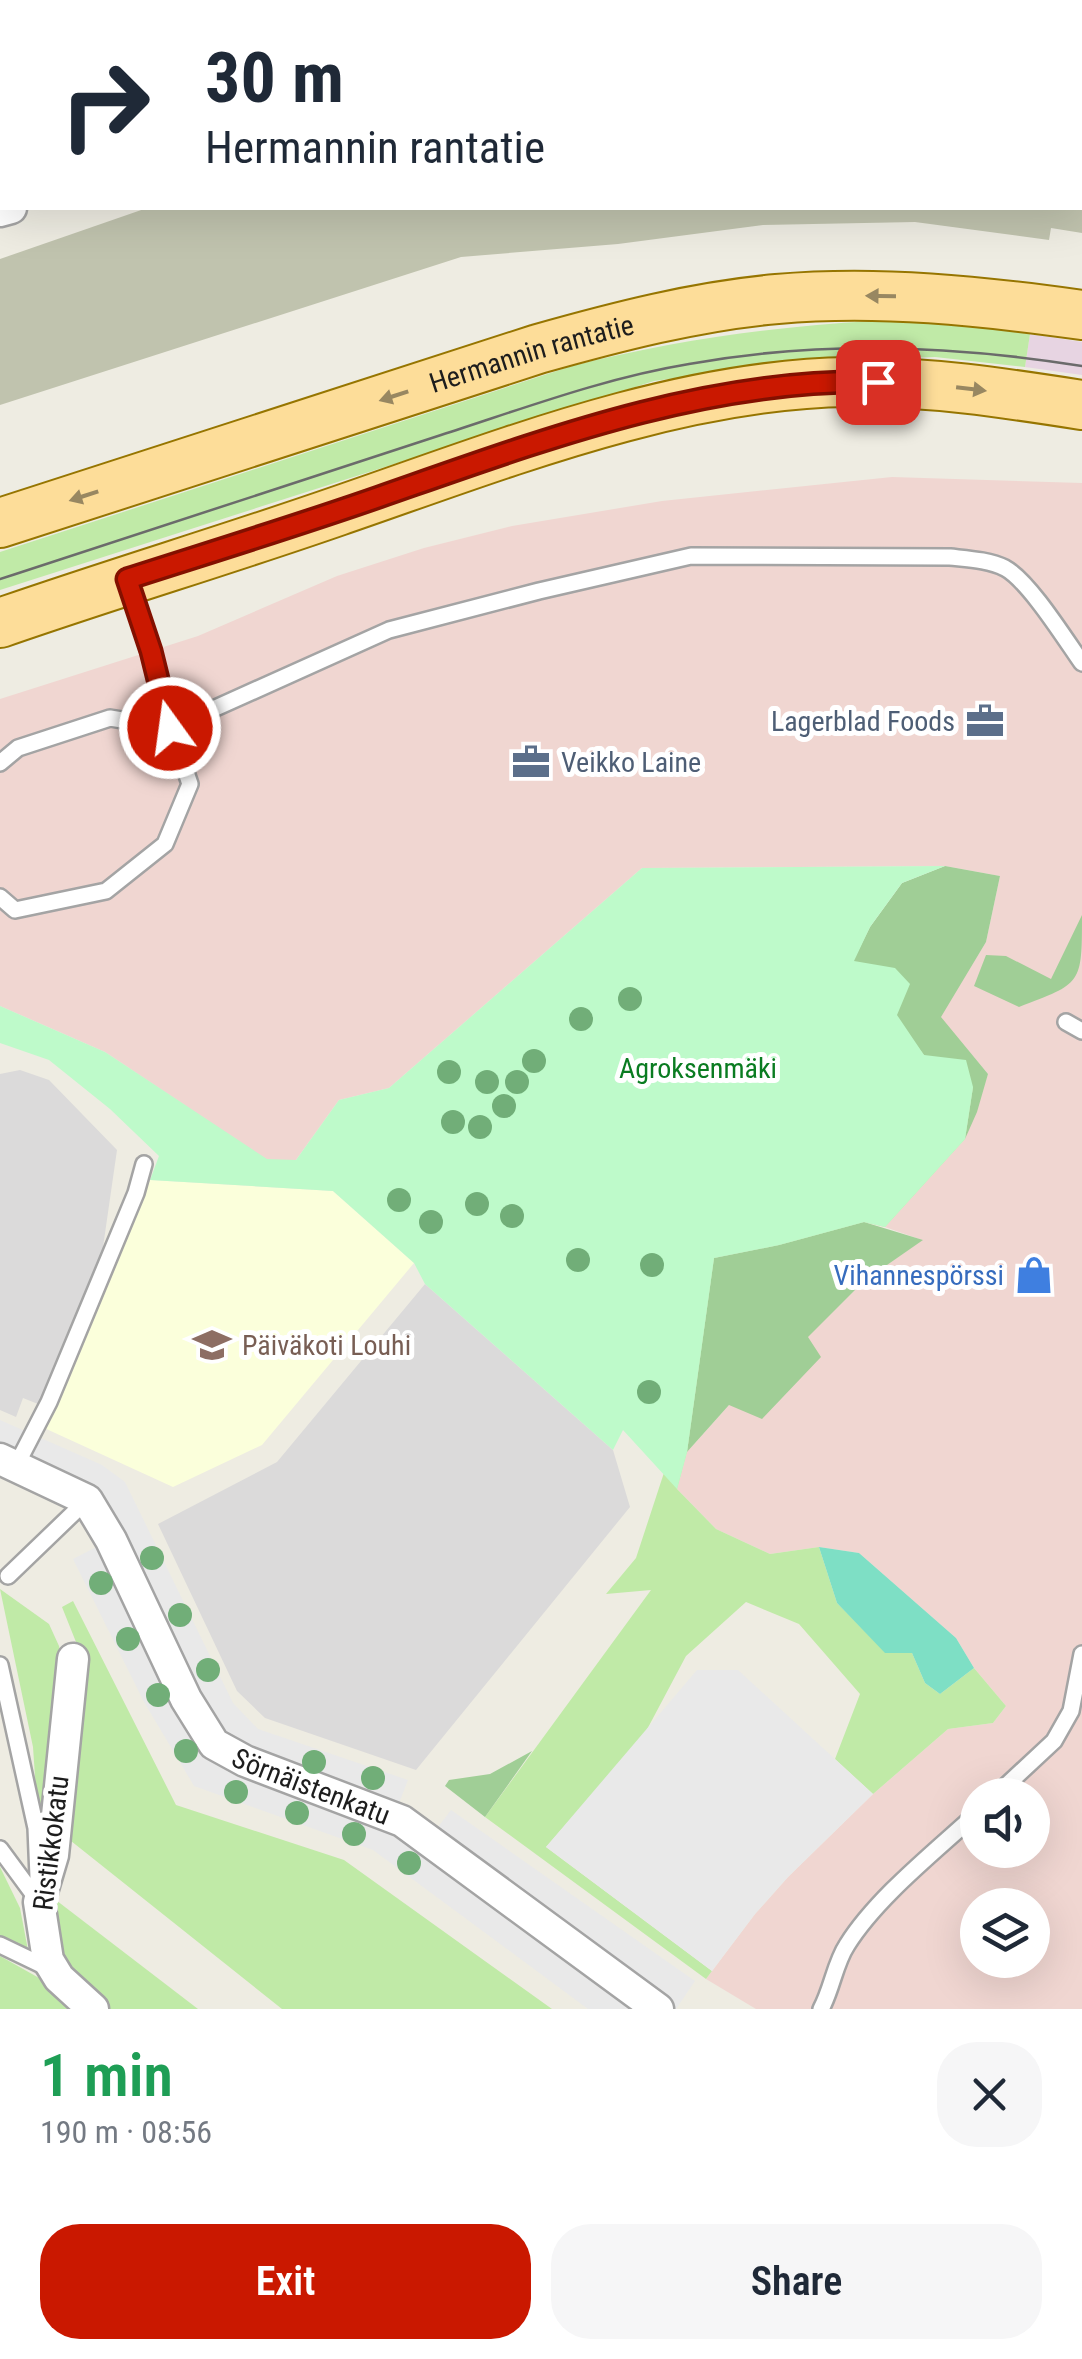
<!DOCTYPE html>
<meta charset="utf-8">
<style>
:root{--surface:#fff;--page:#f6f6f7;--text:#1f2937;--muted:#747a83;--accent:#ca1800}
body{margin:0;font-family:"Roboto Condensed",sans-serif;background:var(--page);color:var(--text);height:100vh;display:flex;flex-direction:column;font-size:38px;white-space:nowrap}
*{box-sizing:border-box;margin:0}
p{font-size:32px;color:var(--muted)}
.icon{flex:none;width:55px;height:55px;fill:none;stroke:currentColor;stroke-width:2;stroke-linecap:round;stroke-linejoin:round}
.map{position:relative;height:2009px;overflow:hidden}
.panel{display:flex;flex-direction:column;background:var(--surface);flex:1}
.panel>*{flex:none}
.banner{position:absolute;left:0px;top:0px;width:1082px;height:210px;box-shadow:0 10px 40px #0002;background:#fff;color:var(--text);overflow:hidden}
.buttons{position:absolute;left:960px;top:1778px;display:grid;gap:20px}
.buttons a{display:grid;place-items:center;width:90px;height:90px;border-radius:50%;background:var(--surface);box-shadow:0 10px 40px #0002;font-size:50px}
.pin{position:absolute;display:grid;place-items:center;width:85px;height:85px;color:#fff;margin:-42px;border-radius:20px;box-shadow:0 5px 15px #0006}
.me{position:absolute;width:110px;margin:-55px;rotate:346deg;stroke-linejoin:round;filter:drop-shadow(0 0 8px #0008)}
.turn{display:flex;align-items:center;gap:35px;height:210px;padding:0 40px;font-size:45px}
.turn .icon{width:130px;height:130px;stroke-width:2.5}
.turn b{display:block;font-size:70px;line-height:85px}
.round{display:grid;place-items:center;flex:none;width:105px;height:105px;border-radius:40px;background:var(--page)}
.overview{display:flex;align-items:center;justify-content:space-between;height:170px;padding:0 40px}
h1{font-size:60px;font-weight:600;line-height:75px;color:#1e9e55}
.action{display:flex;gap:20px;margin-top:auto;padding:20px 40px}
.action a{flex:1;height:115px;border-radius:40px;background:var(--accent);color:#fff;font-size:40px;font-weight:600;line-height:115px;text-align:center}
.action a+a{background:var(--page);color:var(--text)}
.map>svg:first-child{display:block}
.residential{fill:#dbdada}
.commercial{fill:#f0d6d1;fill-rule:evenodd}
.industrial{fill:#e7d4e2}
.education{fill:#fbffdb}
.construction{fill:#c0c3ae}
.grass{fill:#c0eaa7}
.forest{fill:#a0ce96}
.park{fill:#befaca}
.pitch{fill:#7edfc5}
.parking{fill:#e9e9e9}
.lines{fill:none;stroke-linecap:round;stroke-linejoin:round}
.service-casing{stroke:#a4a4a4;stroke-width:20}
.minor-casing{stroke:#a4a4a4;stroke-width:35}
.primary-casing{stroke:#967500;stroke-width:52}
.service{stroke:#fff;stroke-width:15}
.minor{stroke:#fff;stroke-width:30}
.primary{stroke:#fddd99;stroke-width:48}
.tram{stroke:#6b6b6b;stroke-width:2.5}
.tree{fill:#71ae78}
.oneway{fill:#988761}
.route-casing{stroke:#831000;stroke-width:25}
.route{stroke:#ca1800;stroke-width:18}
.labels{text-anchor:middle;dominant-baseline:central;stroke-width:10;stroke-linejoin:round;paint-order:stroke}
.street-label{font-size:28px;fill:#1d1d1d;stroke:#fff}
.service-label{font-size:28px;fill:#4e5e75;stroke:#fff;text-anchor:end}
.park-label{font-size:28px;fill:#0a7c21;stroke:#fff}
.shop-label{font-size:28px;fill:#366cbe;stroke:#fff;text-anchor:end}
.education-label{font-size:28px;fill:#785e54;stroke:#fff;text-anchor:start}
</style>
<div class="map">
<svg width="1082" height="2009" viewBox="0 0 1082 2009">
<rect width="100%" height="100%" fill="#eeece2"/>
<g class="residential">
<polygon points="20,1070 49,1080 117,1150 102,1254 38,1404 23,1398 16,1417 0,1410 0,1074"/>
<polygon points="425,1284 613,1450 630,1507 416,1770 265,1718 237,1691 158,1524 277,1462"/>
</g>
<path class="commercial" d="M892 477 1082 483V2009H756L706 1979 755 1914 788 1877 873 1794 948 1729 993 1723 1006 1706 974 1668 956 1638 859 1553 819 1547 770 1554 716 1529 677 1489 687 1452 729 1405 807 1337 864 1281 922 1240 885 1227 965 1139 988 1074 940 1017 986 942 1000 876 945 866 642 868 389 1088 339 1100 296 1160H267L105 1052 0 1006V699L198 636 337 576 424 548 512 526 662 501ZM978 1795H1032V1850H978ZM978 1905H1032V1960H978Z"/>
<g class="industrial">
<polygon points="0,0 460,0 461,2 2,2 0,158"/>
<polygon points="1030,334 1082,342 1082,375 1025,367"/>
</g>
<polygon class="education" points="150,1180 333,1191 414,1263 262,1445 173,1487 42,1427"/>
<polygon class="construction" points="673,0 1082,0 1082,233 1051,228 1049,240 915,222 763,225 618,244 461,257 0,405 0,259 147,208 1080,208 1080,2 673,2"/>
<g class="grass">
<path d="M872 321 941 322 1030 334 1025 367 935 357 872 359 790 363 654 381 0 590V552L572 366C672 341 770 327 872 321Z"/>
<polygon points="896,1015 924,1055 966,1060 973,1087 965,1139 885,1227 864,1222 779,1245 714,1258 687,1452 677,1489 716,1529 770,1554 819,1547 837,1603 885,1652 912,1653 925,1683 940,1694 974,1668 1006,1706 993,1723 948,1729 873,1794 835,1759 860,1694 799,1624 746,1602 686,1656 643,1737 546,1847 712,1971 706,1979 485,1817 651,1590 606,1594 636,1558 679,1427 688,1372 690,1315 684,1249 688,1240 714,1237 763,1240 806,1232 827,1224 865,1195 878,1177 887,1110 882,1048"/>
<polygon points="0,1589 49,1624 59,1646 63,1667 46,1794 38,1820 33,1747"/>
<polygon points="73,1601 176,1805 344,1860 552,2009 282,2009 61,1833 84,1662 62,1607"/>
<polygon points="0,1867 20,1908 28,1950 0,1939"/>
<polygon points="48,1894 198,2009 105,2009 58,1953"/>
<polygon points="0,1956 48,1983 76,2009 0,2009"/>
</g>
<g class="forest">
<polygon points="945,866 1000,876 986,942 941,1017 988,1074 977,1112 965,1139 973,1087 924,1055 853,961 870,927 902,883"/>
<path d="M1082 915C1082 985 1082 983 1019 1007L974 986 986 955 1006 956 1051 979Z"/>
<polygon points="864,1222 923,1240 864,1281 808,1337 821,1357 762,1419 729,1405 687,1452 714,1258 779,1245"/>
<polygon points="532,1751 485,1817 445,1786 449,1780 490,1774"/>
</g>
<polygon class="park" points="945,866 902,883 870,927 854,961 895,968 910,984 897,1015 924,1055 966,1060 973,1087 965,1139 885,1227 864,1222 779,1245 714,1258 687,1452 677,1489 623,1430 613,1450 425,1284 414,1263 333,1191 150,1180 159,1156 110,1109 49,1060 0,1043 0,1006 105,1052 267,1159 296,1160 339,1100 389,1088 642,868"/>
<polygon class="pitch" points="819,1547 859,1553 956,1638 974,1668 940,1694 925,1683 912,1653 885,1653 837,1603"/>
<g class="parking">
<polygon points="0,1420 102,1465 125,1482 233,1703 258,1729 408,1780 394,1816 428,1840 451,1810 695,1981 676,2009 588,2009 373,1850 194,1786 144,1702 73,1559 110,1540 87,1500 0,1459"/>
<polygon points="697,1670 738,1670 873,1794 788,1877 755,1914 712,1971 546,1847"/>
</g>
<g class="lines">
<g class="service-casing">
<g id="service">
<polyline points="144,0 147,2"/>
<path d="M130 587 171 728 389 630 539 591 691 556 950 557C968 559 989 560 1005 568 1029 581 1065 639 1082 663"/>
<polyline points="0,763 18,748 110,718 171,728 190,784 165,844 106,891 15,910 0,897"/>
<polyline points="1066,1022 1082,1031"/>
<polyline points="16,1466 49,1402 136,1193 144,1164"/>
<polyline points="8,1576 87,1500"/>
<polyline points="0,1665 36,1828 38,1877"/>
<polyline points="996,1795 1054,1741 1071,1711 1082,1654"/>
<polyline points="0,1849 39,1902"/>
<polyline points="0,1945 50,1969"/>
<path d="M821 2009C832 1989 835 1963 847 1945 877 1897 936 1851 978 1812"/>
</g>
</g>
<g class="minor-casing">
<g id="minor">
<polyline points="0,211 11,208"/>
<path id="s1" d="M0 1459 87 1500 111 1540 186 1699 214 1744 245 1761 402 1821 658 2009"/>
<polyline points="73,1659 53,1855 39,1902 48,1960 59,1978 93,2009"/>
</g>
</g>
<g class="primary-casing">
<g id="primary">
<path id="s2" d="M0 523 538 349C616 327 697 306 777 299 879 290 981 301 1082 315"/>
<path d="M0 623C112 584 226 550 338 511 498 456 677 384 849 382 927 381 1005 393 1082 405"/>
</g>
</g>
<use href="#service" class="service"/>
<use href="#minor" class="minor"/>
<use href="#primary" class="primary"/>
<path class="tram" d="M0 579C147 532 293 482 441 435 522 409 604 378 689 364 820 340 951 345 1082 366"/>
</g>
<g class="tree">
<circle cx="630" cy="999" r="12"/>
<circle cx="581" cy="1019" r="12"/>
<circle cx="534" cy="1061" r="12"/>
<circle cx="449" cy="1072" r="12"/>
<circle cx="487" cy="1082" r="12"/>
<circle cx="517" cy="1082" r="12"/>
<circle cx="504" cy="1106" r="12"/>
<circle cx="453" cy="1122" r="12"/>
<circle cx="480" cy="1127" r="12"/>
<circle cx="399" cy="1200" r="12"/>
<circle cx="477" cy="1204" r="12"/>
<circle cx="512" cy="1216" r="12"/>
<circle cx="431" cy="1222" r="12"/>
<circle cx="578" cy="1260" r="12"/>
<circle cx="652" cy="1265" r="12"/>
<circle cx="649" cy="1392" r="12"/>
<circle cx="152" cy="1558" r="12"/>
<circle cx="101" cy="1583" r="12"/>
<circle cx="180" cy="1615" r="12"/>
<circle cx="128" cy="1639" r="12"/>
<circle cx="208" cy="1670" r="12"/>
<circle cx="158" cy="1695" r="12"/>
<circle cx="186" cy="1751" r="12"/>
<circle cx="314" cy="1762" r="12"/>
<circle cx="373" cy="1778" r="12"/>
<circle cx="236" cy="1792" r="12"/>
<circle cx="297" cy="1813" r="12"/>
<circle cx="354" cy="1834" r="12"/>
<circle cx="409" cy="1863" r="12"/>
</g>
<defs><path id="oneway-solid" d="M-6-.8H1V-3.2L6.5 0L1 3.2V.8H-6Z" transform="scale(2.5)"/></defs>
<g class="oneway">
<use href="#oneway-solid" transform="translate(881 296) rotate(-179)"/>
<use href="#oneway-solid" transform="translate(971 389) rotate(7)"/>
<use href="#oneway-solid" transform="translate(394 396) rotate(162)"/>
<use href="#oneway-solid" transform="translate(84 496) rotate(162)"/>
</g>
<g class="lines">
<g class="route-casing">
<path id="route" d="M170 728 151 651 127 579C211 552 296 526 379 497 540 441 706 378 878 382"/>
</g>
<use href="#route" class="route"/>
</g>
<defs>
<g id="office-bare" transform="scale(3)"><path d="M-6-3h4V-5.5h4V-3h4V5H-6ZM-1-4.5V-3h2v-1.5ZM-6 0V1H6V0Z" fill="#5c6f8a" stroke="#fff" stroke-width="2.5" paint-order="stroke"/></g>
<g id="shop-bare" transform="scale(3)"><path d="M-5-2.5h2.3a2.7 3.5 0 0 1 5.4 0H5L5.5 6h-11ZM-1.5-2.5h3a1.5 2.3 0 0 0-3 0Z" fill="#3f7fe0" stroke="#fff" stroke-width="2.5" paint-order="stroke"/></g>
<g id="school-bare" transform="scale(3)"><path d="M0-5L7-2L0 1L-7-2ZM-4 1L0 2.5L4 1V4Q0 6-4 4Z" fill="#8d6e63" stroke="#fff" stroke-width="2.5" paint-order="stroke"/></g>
</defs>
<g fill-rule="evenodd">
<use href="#office-bare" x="985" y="721"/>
<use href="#office-bare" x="531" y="762"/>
<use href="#shop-bare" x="1034" y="1275"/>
<use href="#school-bare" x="212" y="1345"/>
</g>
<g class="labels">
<g class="street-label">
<text stroke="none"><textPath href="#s2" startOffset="558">Hermannin rantatie</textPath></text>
<text stroke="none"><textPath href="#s1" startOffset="478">Sörnäistenkatu</textPath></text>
<text transform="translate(51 1843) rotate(-83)">Ristikkokatu</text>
</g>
<g class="service-label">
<text x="955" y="721">Lagerblad Foods</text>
<text x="561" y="762" text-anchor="start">Veikko Laine</text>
</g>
<g class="park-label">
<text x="698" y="1068">Agroksenmäki</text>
</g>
<g class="shop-label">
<text x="1004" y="1275">Vihannespörssi</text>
</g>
<g class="education-label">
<text x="242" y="1345">Päiväkoti Louhi</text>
</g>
</g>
</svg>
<div class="buttons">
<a><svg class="icon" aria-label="sound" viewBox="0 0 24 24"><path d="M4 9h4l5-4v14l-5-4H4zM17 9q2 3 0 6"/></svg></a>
<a><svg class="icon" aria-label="layers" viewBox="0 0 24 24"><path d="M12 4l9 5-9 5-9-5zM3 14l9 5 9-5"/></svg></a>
</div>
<div class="pin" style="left:878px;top:382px;background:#d93025"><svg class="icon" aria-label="arrive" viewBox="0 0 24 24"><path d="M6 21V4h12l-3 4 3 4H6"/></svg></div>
<svg class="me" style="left:170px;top:728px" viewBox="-20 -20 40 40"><circle r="17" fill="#ca1800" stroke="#fff" stroke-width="3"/><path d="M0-11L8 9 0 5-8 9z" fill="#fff"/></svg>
<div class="banner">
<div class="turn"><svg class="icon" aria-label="right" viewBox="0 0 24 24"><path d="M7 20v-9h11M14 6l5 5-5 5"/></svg><div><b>30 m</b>Hermannin rantatie</div></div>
</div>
</div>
<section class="panel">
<div class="overview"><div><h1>1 min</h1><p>190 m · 08:56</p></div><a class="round"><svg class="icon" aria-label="close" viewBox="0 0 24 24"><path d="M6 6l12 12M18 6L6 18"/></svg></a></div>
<div class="action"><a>Exit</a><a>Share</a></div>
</section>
